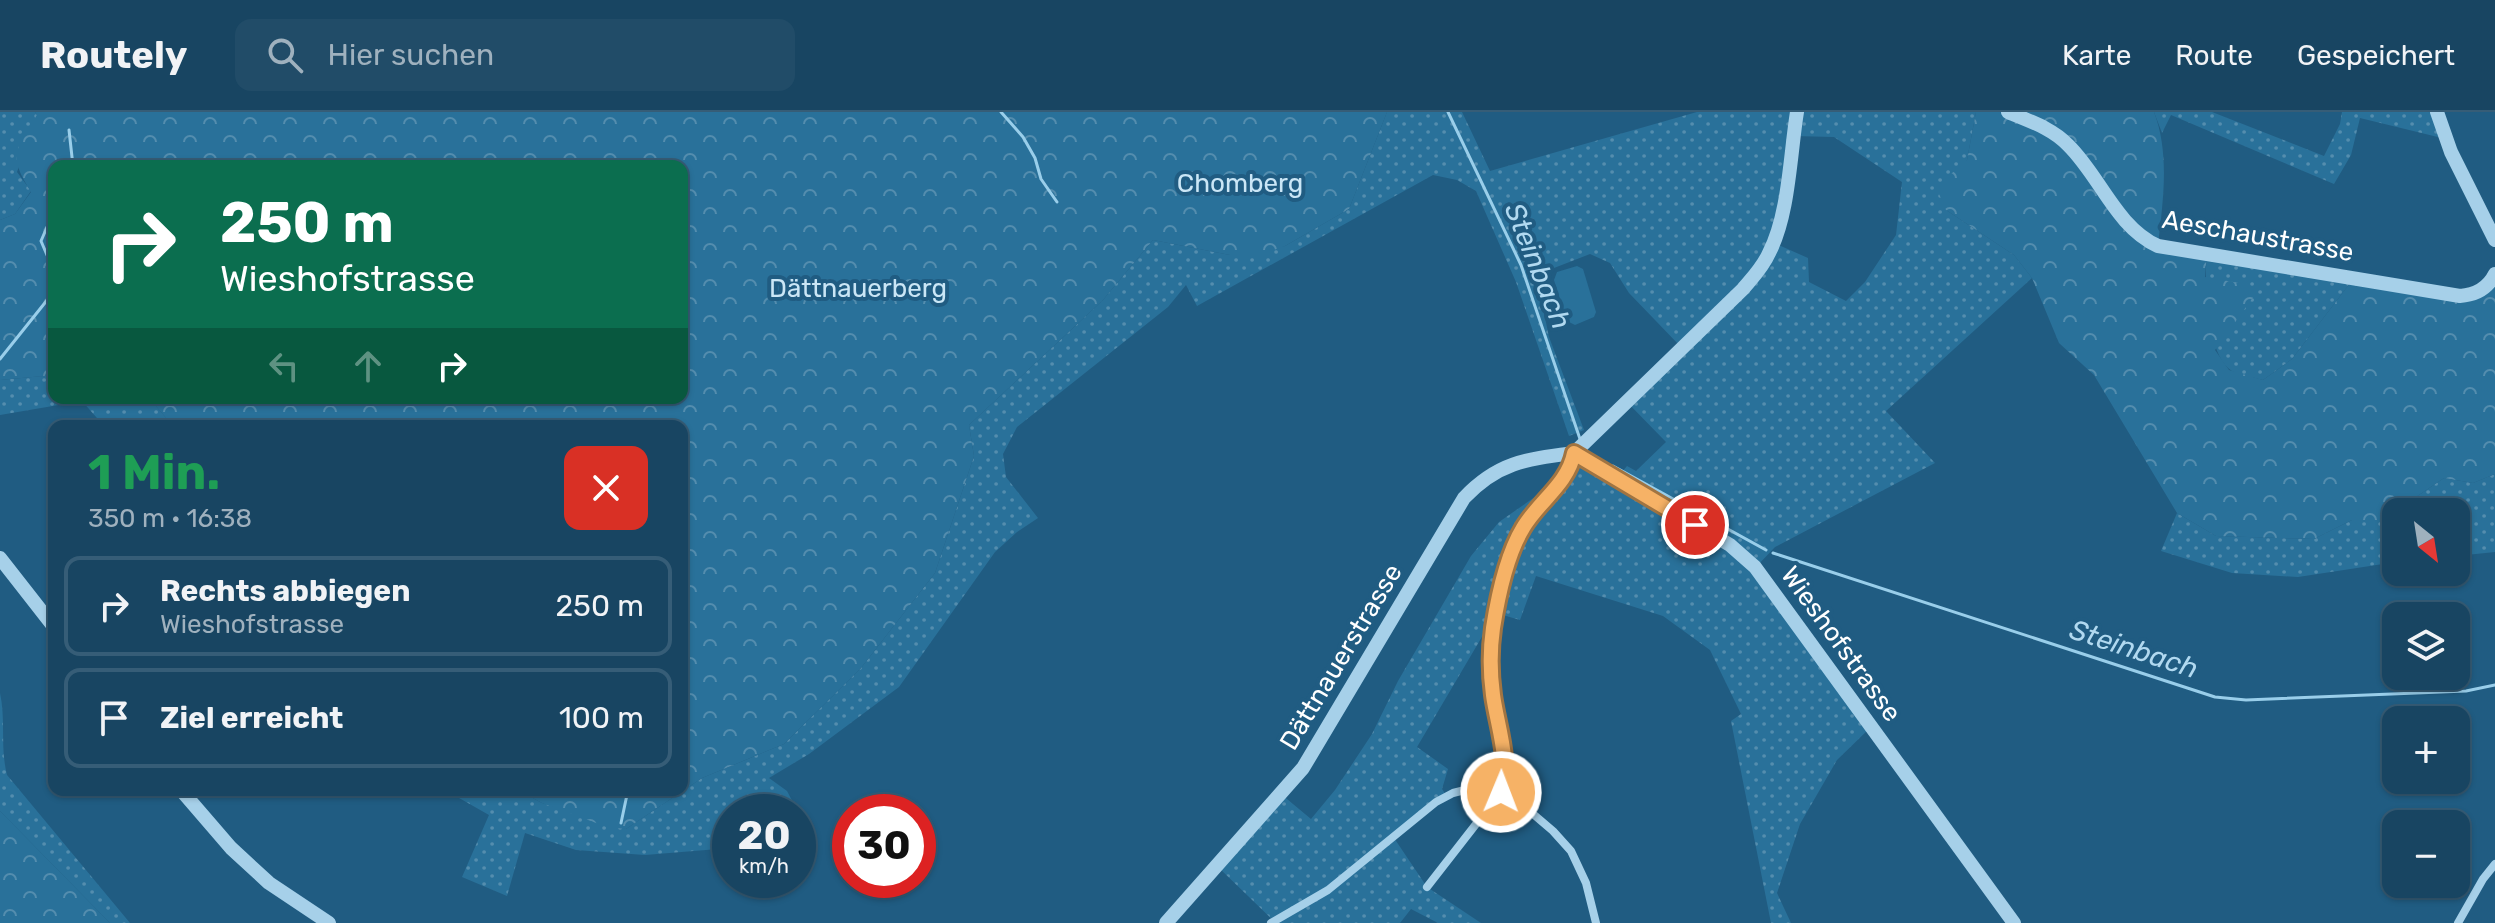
<!DOCTYPE html>
<html lang="de">
<meta charset="utf-8">
<style>
:root{--surface:#184562;--page:#214c68;--text:#f1f3f6;--muted:#9fb1be;--line:#365d77}
body{margin:0;font-family:Rubik,sans-serif;background:var(--page);color:var(--text);height:100vh;display:flex;flex-direction:column;font-size:30px;white-space:nowrap}
*{box-sizing:border-box;margin:0}
p{font-size:26px;color:var(--muted)}
.icon{flex:none;width:44px;height:44px;fill:none;stroke:currentColor;stroke-width:2;stroke-linecap:round;stroke-linejoin:round}
.map{position:relative;flex:1;overflow:hidden}
.side{position:absolute;left:48px;top:308px;width:640px;height:376px;display:flex;flex-direction:column;background:var(--surface);border-radius:16px;box-shadow:0 2px 6px #0004,0 0 0 2px var(--line)}
.side>*{flex:none}
.guide{position:absolute;left:48px;top:48px;width:640px;height:244px;border-radius:16px;box-shadow:0 2px 6px #0004,0 0 0 2px var(--line);background:#0b6e4f;color:#fff;overflow:hidden}
.needle{width:52px;rotate:150deg}
.buttons{position:absolute;left:2382px;top:386px;display:grid;gap:16px}
.buttons a{display:grid;place-items:center;width:88px;height:88px;border-radius:16px;background:var(--surface);box-shadow:0 2px 6px #0004,0 0 0 2px var(--line);font-size:40px}
.speed{position:absolute;left:712px;top:682px;display:flex;gap:16px;font-size:40px;font-weight:700;text-align:center}
.speed>*{display:grid;place-content:center;width:104px;height:104px;border-radius:50%;background:var(--surface);box-shadow:0 2px 6px #0004,0 0 0 2px var(--line);line-height:1}
.speed small{font-size:20px;font-weight:400}
.speed .limit{border:12px solid #d22;background:#fff;color:#111}
.pin{position:absolute;display:grid;place-items:center;width:68px;height:68px;color:#fff;margin:-34px;border:4px solid #fff;border-radius:50%;box-shadow:0 2px 8px #0007}
.me{position:absolute;width:88px;margin:-44px;rotate:1deg;stroke-linejoin:round;filter:drop-shadow(0 0 6px #0008)}
.turn{display:flex;align-items:center;gap:28px;height:168px;padding:0 40px;font-size:36px}
.turn .icon{width:104px;height:104px;stroke-width:2.5}
.turn b{display:block;font-size:56px;line-height:68px}
.lanes{display:flex;align-items:center;height:76px;padding:0 40px;background:#0003;justify-content:center;gap:40px;direction:ltr}
.lanes .off{opacity:.35}
.round{display:grid;place-items:center;flex:none;width:84px;height:84px;border-radius:16px;background:var(--page)}
.headline{display:flex;align-items:center;justify-content:space-between;height:136px;padding:0 40px}
h1{font-size:48px;font-weight:700;line-height:60px;color:#1e9e55}
ul{padding:0;list-style:none}
li{display:flex;align-items:center;gap:24px;height:100px;margin:0 16px 12px;padding:0 24px;border:4px solid var(--line);border-radius:16px}
li div{flex:1}
li b{display:block;font-size:30px}
li em{font-style:normal}
header{display:flex;align-items:center;gap:48px;box-sizing:border-box;height:112px;padding:0 40px;background:var(--surface);border-bottom:2px solid var(--line)}
header strong{font-size:38px}
nav{display:flex;gap:44px;margin-inline-start:auto;font-size:28px}
.search{width:560px;height:72px;background:var(--page);display:flex;align-items:center;gap:20px;box-sizing:border-box;padding:0 28px;border-radius:16px;color:var(--muted);font-size:30px}
.map>svg:first-child{display:block}
.grass{fill:url(#grass-dots);fill-rule:evenodd}
.forest{fill:url(#forest-crowns)}
.park{fill:#29719a}
.lines{fill:none;stroke-linecap:round;stroke-linejoin:round}
.stream{stroke:#99ceea;stroke-width:3}
.minor{stroke:#a6d0e9;stroke-width:8}
.tertiary{stroke:#a6d0e9;stroke-width:14}
.route-casing{stroke:#a07442;stroke-width:20}
.route{stroke:#f6b266;stroke-width:14}
.labels{text-anchor:middle;dominant-baseline:central;stroke-width:8;stroke-linejoin:round;paint-order:stroke}
.park-label{font-size:26px;fill:#cae6f6;stroke:#205c82}
.street-label{font-size:26px;fill:#fff;stroke:#205c82}
.water-label{font-size:28px;font-style:italic;fill:#b1d9f0;stroke:#205c82}
</style>
<header>
<strong>Routely</strong>
<div class="search"><svg class="icon" aria-label="search" viewBox="0 0 24 24"><circle cx="10" cy="10" r="6"/><path d="M15 15l6 6"/></svg>Hier suchen</div>
<nav><a>Karte</a><a>Route</a><a>Gespeichert</a></nav>
</header>
<div class="map">
<svg width="2495" height="811" viewBox="0 0 2495 811">
<defs>
<pattern id="grass-dots" width="8" height="8" patternUnits="userSpaceOnUse" patternTransform="scale(2)"><rect width="8" height="8" fill="#29719a"/><path d="M2 2h.1M6 6h.1" fill="none" stroke="#548dae" stroke-width="1.8" stroke-linecap="round"/></pattern>
<pattern id="forest-crowns" width="20" height="18" patternUnits="userSpaceOnUse" patternTransform="scale(2)"><rect width="20" height="18" fill="#29719a"/><path d="M2 6a3 3 0 1 1 6 0M12 15a3 3 0 1 1 6 0" fill="none" stroke="#548dae"/></pattern>
</defs>
<rect width="100%" height="100%" fill="#205c82"/>
<g class="grass">
<polygon points="0,0 35,0 37,3 17,60 31,79 15,102 0,108"/>
<path d="M1387 0H1462L1490 59 1697 0H1976L1967 48 1946 98 2014 143 2032 166 1886 299 1935 351 1775 435 1756 455 1872 614 1837 648 1800 712 1777 781 1791 811H1771L1731 609 1741 602 1710 538 1663 504 1536 464 1520 508 1496 501 1417 635 1448 657 1442 677 1446 683 1392 723 1427 775 1481 811H1438L1411 797 1400 811H1276L1217 754 1281 682 1311 707 1335 678 1372 622 1398 569 1471 444 1499 410 1565 364 1574 341 1616 367 1627 354 1636 359 1666 330 1626 289 1681 235 1629 181 1610 151 1590 142 1536 163 1549 225 1584 318 1569 324 1516 170 1476 79 1457 68 1433 63 1197 194 1186 173 1168 195 1017 315 1003 342 1006 365 1038 406 1017 420 995 440 899 575 809 642 769 666 787 679 798 700H730V736L645 743 576 738 525 721 507 784 462 765 489 703 445 678H518L542 691 626 717 702 666 784 632 861 556 935 461 974 344 969 313 1103 188 1153 128 1230 143 1285 134 1349 97ZM1794 24 1834 25 1902 70 1896 123 1865 170 1846 189 1809 170 1808 146 1774 131Z"/>
<polygon points="2154,0 2212,0 2324,44 2340,12 2342,0 2437,0 2446,27 2360,6 2351,43 2334,72 2171,3 2162,21"/>
<path d="M2207 141 2354 166 2292 247 2263 268C2253 265 2235 263 2228 256 2206 235 2204 170 2207 141Z"/>
<polygon points="54,263 54,286 149,286 173,314 104,314 82,289 0,303 0,268"/>
<polygon points="2495,362 2495,440 2456,444 2456,400 2396,400 2396,450 2298,465 2232,461 2161,439 2177,401 2216,424 2314,427 2352,408 2382,408 2444,366 2473,371"/>
<path d="M0 581C6 609 0 636 7 663L130 811H110L0 699Z"/>
</g>
<g class="forest">
<path d="M35 0H1387L1349 97 1285 134 1256 144 1230 143 1153 128 1103 188 969 313 974 344 935 461 861 556 784 632 702 666 626 717 607 715 542 691 518 678H682V314H173L149 286H682V54H54V263L0 268V108L15 102 31 80C7 42 16 39 37 3Z"/>
<path d="M1976 0H2154C2170 42 2163 89 2158 133L2207 141 2205 165 2239 171 2254 184 2215 238 2229 258 2263 268 2292 247 2354 166 2460 184 2495 162V362L2473 371 2444 366 2382 408H2352L2314 427 2216 424 2177 401 2094 263 2059 231 2032 166 2014 143 1946 98 1936 75 1967 48Z"/>
<polygon points="0,699 110,811 0,811"/>
</g>
<polygon class="park" points="1577,154 1583,157 1596,200 1594,205 1575,213 1567,209 1554,168 1557,160"/>
<g class="lines">
<g class="stream">
<polyline points="1001,0 1023,25 1035,46 1041,67 1057,90"/>
<polyline points="1448,0 1521,153 1580,327"/>
<polyline points="69,18 73,54"/>
<polyline points="0,247 48,187 53,157 41,129 54,99"/>
<polyline points="1613,354 1766,438"/>
<polyline points="1773,441 2215,585 2246,588 2466,579 2495,573"/>
<polyline points="621,711 628,678"/>
</g>
<g class="minor">
<polyline points="1427,775 1501,680 1503,649 1492,564 1491,532 1494,509 1519,423 1535,399 1565,364 1572,352 1574,341"/>
<polyline points="1271,811 1328,778 1436,690 1453,681 1473,676 1501,680 1513,685 1553,719 1571,739 1586,771 1596,811"/>
<polyline points="2458,811 2483,767 2495,752"/>
</g>
<g class="tertiary">
<path d="M2008 0C2029 9 2052 16 2068 33 2100 64 2116 115 2158 134L2460 184C2476 183 2488 176 2495 162"/>
<polyline points="2437,0 2451,40 2495,128"/>
<polyline points="1574,341 1730,433 1755,455 2014,811"/>
<path d="M1574 341 1743 177C1753 165 1763 155 1769 141 1789 103 1790 43 1797 0"/>
<polyline points="0,446 54,515"/>
<polyline points="181,678 231,736 269,771 329,811"/>
<path d="M1166 811 1303 656 1464 386C1498 350 1527 347 1574 341"/>
</g>
</g>
<g class="lines">
<g class="route-casing">
<path id="route" d="M1501 680C1511 650 1497 613 1493 583 1490 561 1490 537 1493 516 1498 484 1506 444 1523 416 1538 390 1568 372 1574 341L1695 413"/>
</g>
<use href="#route" class="route"/>
</g>
<g class="labels">
<g class="park-label">
<text x="1240" y="71">Chomberg</text>
<text x="858" y="176">Dättnauerberg</text>
</g>
<g class="street-label">
<text transform="translate(2258 124) rotate(10)">Aeschaustrasse</text>
<text transform="translate(1841 532) rotate(54)">Wieshofstrasse</text>
<text transform="translate(1341 545) rotate(-59)">Dättnauerstrasse</text>
</g>
<g class="water-label">
<text transform="translate(1538 154) rotate(68)">Steinbach</text>
<text transform="translate(2134 537) rotate(18)">Steinbach</text>
</g>
</g>
</svg>
<div class="buttons">
<a><svg class="needle" viewBox="-14 -14 28 28"><path d="M0-13l5 13h-10z" fill="#e53935"/><path d="M0 13l5-13h-10z" fill="#9fb1be"/></svg></a>
<a><svg class="icon" aria-label="layers" viewBox="0 0 24 24"><path d="M12 4l9 5-9 5-9-5zM3 14l9 5 9-5"/></svg></a>
<a>+</a>
<a>−</a>
</div>
<div class="speed"><div>20<small>km/h</small></div><div class="limit">30</div></div>
<div class="pin" style="left:1695px;top:413px;background:#d93025"><svg class="icon" aria-label="arrive" viewBox="0 0 24 24"><path d="M6 21V4h12l-3 4 3 4H6"/></svg></div>
<svg class="me" style="left:1501px;top:680px" viewBox="-20 -20 40 40"><circle r="17" fill="#f6b266" stroke="#fff" stroke-width="3"/><path d="M0-11L8 9 0 5-8 9z" fill="#fff"/></svg>
<div class="guide">
<div class="turn"><svg class="icon" aria-label="right" viewBox="0 0 24 24"><path d="M7 20v-9h11M14 6l5 5-5 5"/></svg><div><b>250 m</b>Wieshofstrasse</div></div>
<div class="lanes"><svg class="icon off" aria-label="left" viewBox="0 0 24 24"><path d="M17 20v-9H6M10 6l-5 5 5 5"/></svg><svg class="icon off" aria-label="ahead" viewBox="0 0 24 24"><path d="M12 20V5M6 11l6-6 6 6"/></svg><svg class="icon" aria-label="right" viewBox="0 0 24 24"><path d="M7 20v-9h11M14 6l5 5-5 5"/></svg></div>
</div>
<section class="side">
<div class="headline"><div><h1>1 Min.</h1><p>350 m · 16:38</p></div><a class="round" style="background:#d93025;color:#fff"><svg class="icon" aria-label="close" viewBox="0 0 24 24"><path d="M6 6l12 12M18 6L6 18"/></svg></a></div>
<ul>
<li><svg class="icon" aria-label="right" viewBox="0 0 24 24"><path d="M7 20v-9h11M14 6l5 5-5 5"/></svg><div><b>Rechts abbiegen</b><p>Wieshofstrasse</p></div><em>250 m</em></li>
<li><svg class="icon" aria-label="arrive" viewBox="0 0 24 24"><path d="M6 21V4h12l-3 4 3 4H6"/></svg><div><b>Ziel erreicht</b></div><em>100 m</em></li>
</ul>
</section>
</div>
